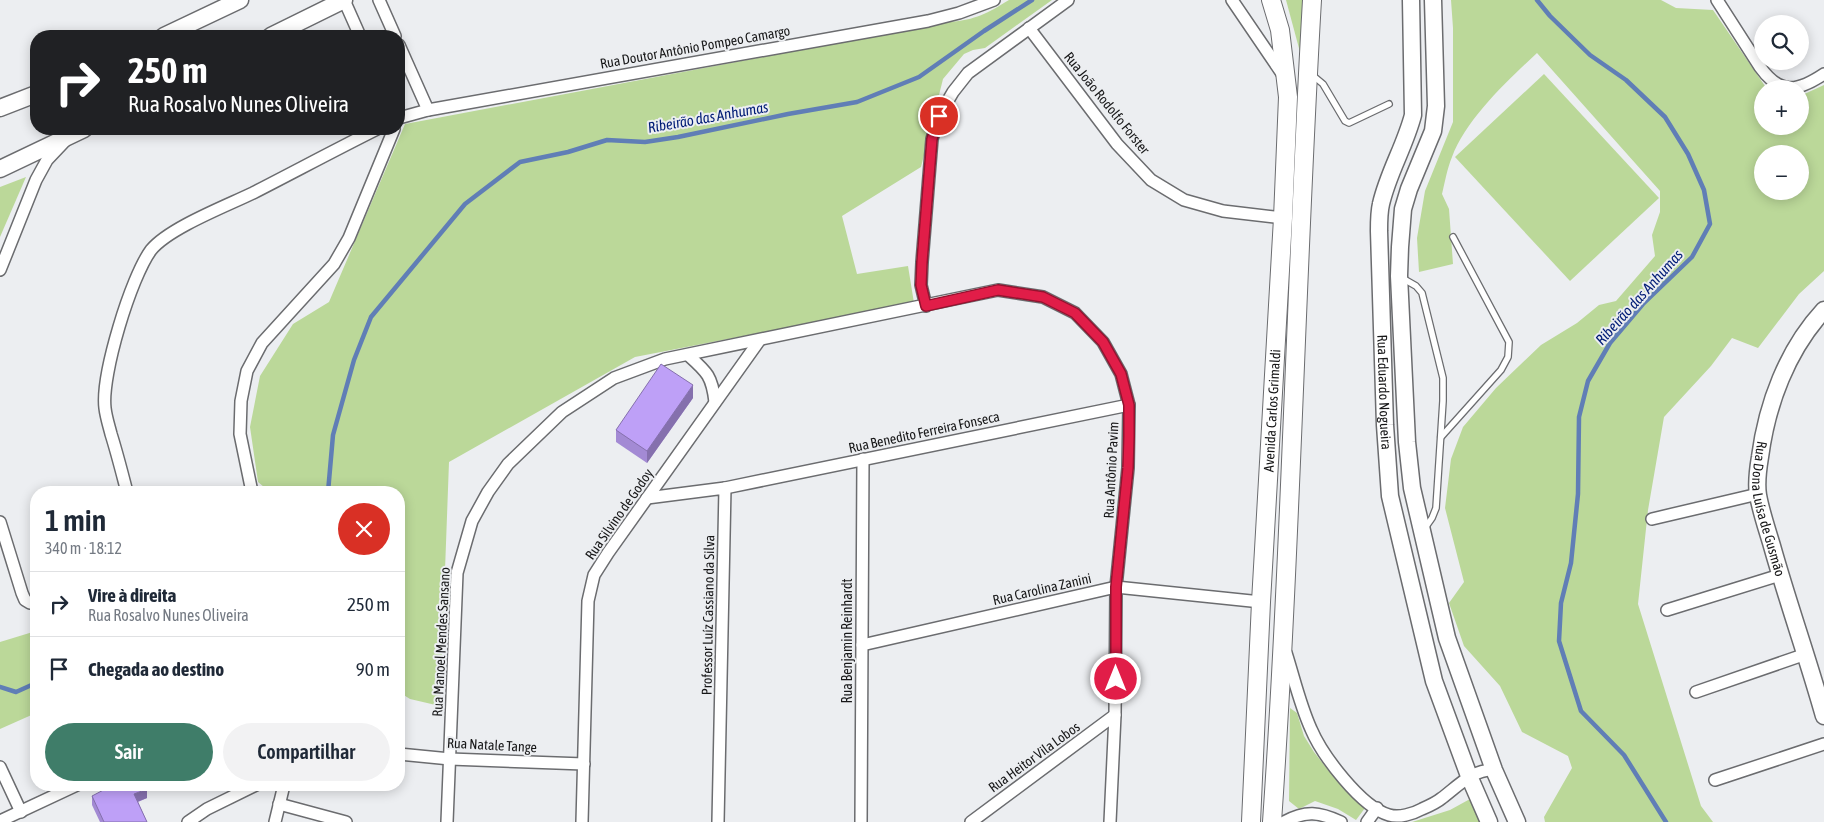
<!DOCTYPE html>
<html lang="pt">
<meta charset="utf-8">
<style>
:root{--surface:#fff;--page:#f2f2f3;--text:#1f2937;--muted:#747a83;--line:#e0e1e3;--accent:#3f7d69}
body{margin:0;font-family:"Asap Condensed",sans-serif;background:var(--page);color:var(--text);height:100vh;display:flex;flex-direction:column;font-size:19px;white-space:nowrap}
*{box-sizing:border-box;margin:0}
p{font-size:16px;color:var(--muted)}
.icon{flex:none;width:28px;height:28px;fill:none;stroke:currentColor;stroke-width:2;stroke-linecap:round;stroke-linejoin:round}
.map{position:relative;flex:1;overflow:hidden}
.drawer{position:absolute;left:30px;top:486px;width:375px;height:305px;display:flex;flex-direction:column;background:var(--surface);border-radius:20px;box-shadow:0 2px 12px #0003}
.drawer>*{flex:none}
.guide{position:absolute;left:30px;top:30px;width:375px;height:105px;border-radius:20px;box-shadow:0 2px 12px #0003;background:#202124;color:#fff;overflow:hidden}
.buttons{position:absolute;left:1754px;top:15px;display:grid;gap:10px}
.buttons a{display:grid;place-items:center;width:55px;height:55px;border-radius:50%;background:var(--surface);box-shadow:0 2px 12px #0003;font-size:25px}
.pin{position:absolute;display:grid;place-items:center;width:42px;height:42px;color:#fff;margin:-21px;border:2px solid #fff;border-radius:50%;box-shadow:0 1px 5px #0007}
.me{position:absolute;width:55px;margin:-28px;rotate:0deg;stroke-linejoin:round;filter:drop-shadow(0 0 4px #0008)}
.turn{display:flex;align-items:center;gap:18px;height:105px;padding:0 15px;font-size:22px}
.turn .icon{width:65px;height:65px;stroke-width:2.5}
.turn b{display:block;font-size:35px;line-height:42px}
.round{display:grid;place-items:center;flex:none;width:52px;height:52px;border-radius:26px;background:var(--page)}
.overview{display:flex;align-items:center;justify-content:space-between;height:85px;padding:0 15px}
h1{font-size:30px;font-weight:600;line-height:38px}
.action{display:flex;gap:10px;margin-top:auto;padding:10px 15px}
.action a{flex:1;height:58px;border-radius:30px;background:var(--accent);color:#fff;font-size:20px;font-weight:600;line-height:58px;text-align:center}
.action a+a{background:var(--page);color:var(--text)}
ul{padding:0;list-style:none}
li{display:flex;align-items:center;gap:15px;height:65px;padding:0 15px;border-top:1px solid var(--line)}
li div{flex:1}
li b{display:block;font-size:19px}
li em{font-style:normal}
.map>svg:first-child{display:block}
.green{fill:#bbd899;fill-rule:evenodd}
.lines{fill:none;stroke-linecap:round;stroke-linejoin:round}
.stream{stroke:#607eb6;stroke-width:4.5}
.lane-casing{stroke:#6b6c6f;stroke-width:8}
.street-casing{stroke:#6b6c6f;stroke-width:14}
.secondary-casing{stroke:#6b6c6f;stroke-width:19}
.primary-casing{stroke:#6b6c6f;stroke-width:20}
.lane{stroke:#fff;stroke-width:5.5}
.street{stroke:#fff;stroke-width:11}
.secondary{stroke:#fff;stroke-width:16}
.primary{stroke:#fff;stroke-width:18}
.wall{fill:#a38ad4}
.shaded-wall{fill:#8570ad}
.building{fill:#bea0f7;stroke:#8570ad}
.route-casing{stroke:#92132f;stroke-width:12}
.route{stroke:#e11d48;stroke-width:9}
.labels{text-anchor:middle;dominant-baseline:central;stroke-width:4;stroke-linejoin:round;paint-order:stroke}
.street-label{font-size:14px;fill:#171718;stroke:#eceef1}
.water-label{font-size:15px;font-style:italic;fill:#001c76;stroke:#eceef1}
</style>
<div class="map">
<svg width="1824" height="822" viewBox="0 0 1824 822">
<rect width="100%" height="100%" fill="#eceef1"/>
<g class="green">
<path d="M1009 0H1052L985 48 973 50 964 54 943 79 921 167 842 216 857 274 908 266 914 303 635 357 449 462 440 706 410 699 399 692V492H270L258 482 250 427 260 376 293 324 329 302 405 124 950 22C975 20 988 13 1009 0Z"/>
<polygon points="1286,0 1307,0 1305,46 1300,52"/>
<path d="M1451 0H1661L1676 8 1713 10 1767 89H1762V126H1800V96L1824 85V271L1799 294 1758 348 1732 338 1711 366 1664 417 1648 510 1638 604 1701 806 1713 822H1545L1544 817 1572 768 1568 756 1522 732 1500 686 1464 646 1449 603 1464 582 1445 508 1451 459 1463 427 1496 388 1541 345 1577 323 1599 305 1616 301 1655 256 1652 235 1660 212V191L1537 53C1508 80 1466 119 1452 157 1447 169 1445 182 1442 194L1449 209 1453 264 1419 272 1417 238 1425 191 1453 122V28ZM1762 154H1800V191H1762Z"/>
<polygon points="1544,74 1659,198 1570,281 1455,157"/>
<polygon points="26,177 0,237 0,187"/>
<polygon points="36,631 36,713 0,729 0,642"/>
<polygon points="1290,708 1297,713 1304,736 1314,752 1328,770 1365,808 1356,820 1338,809 1315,801 1299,809 1289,801"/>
<polygon points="1470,799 1481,822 1412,822 1450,810"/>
</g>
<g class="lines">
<g class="stream">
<polyline points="1537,0 1550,16 1590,55 1626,80 1665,117 1688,154 1704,190 1710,224 1692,257 1643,304 1610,343 1588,381 1579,417 1578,494 1571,563 1561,603 1559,641 1581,711 1624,755 1666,822"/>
<polyline points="328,492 333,435 354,360 371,317 465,204 520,162 568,152 607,140 645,142 678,137 788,114 857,102 919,77 984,31 1032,0"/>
<polyline points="0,687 16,692 36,683"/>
</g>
<g class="lane-casing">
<g id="lane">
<polyline points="1311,74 1323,84 1345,121 1349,123 1389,104"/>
<polyline points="1402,278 1416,286 1422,293 1443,378 1443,401 1436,508 1432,518 1425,528"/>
<polyline points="1441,437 1501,370 1508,357 1509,342 1453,237"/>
</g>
</g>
<g class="street-casing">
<g id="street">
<polyline points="344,0 360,36"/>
<polyline points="379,0 395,36"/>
<polyline points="1232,0 1283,75"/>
<path d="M1717 0 1760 67C1780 95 1797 92 1824 74"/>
<polyline points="1029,28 1117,144 1151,180 1184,200 1223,211 1283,218"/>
<polyline points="399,45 428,110"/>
<polyline points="399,118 428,110 928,21 959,13 994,0"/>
<polyline points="0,270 36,180 47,160 65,141"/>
<polyline points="926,306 921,285 922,262 932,139 939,116 953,92 968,73 1068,0"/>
<path d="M688 355C707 372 712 376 715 402"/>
<polyline points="725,488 1129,405"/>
<path d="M127 492C122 473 117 453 111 434 109 426 106 417 105 408 101 375 131 277 151 250 169 228 226 206 253 193 294 172 335 150 377 129"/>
<polyline points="252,492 240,434 241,401 247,371 262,343 334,264 349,238 394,129"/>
<polyline points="647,498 725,488 718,822"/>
<polyline points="1652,519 1758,494"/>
<polyline points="0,522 22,593 25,600 30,603 36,602"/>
<polyline points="1667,610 1780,575"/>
<polyline points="862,645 1116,587 1261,602"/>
<path d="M1286 653C1294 678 1300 705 1311 729 1322 755 1361 807 1389 815 1399 818 1413 814 1422 809 1429 806 1436 803 1442 798 1458 786 1473 769 1494 770"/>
<polyline points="1696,692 1806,654"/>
<polyline points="399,754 450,759 584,764"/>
<polyline points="0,767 21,812"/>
<polyline points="1715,780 1824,744"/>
<polyline points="279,804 346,822"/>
<polyline points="0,821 77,785"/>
<polyline points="188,822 207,809 256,785"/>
<polyline points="275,822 284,785"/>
<polyline points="447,822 457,573 472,521 488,492 508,464 562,412 614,378 665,359 998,290 1043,297 1075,313 1103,342 1121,374 1129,405 1128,468 1116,587 1115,715 1110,822"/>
<polyline points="582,822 588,601 594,575 608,553 759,341"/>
<polyline points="861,822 863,459"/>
<polyline points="971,822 1115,715"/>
<path d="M1284 822C1306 810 1319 812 1341 822"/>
<polyline points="1367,822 1377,808"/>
</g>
</g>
<g class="secondary-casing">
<g id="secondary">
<path id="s1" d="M1411 0 1413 115C1405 146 1388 173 1381 204 1379 212 1379 222 1379 231L1385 425 1390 496 1434 681 1469 776 1489 822"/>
<polyline points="1433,0 1436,106 1433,131 1409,189 1403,209 1400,247 1399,276 1407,442 1412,488 1447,638 1494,770 1517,822"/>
<polyline points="164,36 240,0"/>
<polyline points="271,36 344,0"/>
<polyline points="0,108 36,94"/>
<polyline points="0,169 84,129"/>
<path id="s2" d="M1824 310C1787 350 1767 404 1760 457 1758 469 1756 483 1758 495 1761 512 1767 529 1772 546 1788 603 1808 659 1824 716"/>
</g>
</g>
<g class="primary-casing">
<g id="primary">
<path id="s3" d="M1251 822 1261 602 1283 218 1288 97 1280 30 1271 0"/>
<path d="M1272 822C1291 548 1296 274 1312 0"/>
</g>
</g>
<use href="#lane" class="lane"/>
<use href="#street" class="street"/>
<use href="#secondary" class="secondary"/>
<use href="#primary" class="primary"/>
</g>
<g class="wall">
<polygon points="693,398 647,463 616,442 616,430"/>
<polygon points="92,796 147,798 138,802 147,822 100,822 92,805"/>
</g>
<g class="shaded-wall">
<polygon points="693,385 693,398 647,463 647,451"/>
<polygon points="147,789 147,798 134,803 134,794"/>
</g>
<g class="building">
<polygon points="661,364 693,385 647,451 616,430"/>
<polygon points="113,785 145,785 147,789 134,794 147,822 104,822 92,796"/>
</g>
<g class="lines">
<g class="route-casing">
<polyline id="route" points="939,116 932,139 922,262 921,285 926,306 998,290 1043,297 1075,313 1103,342 1121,374 1129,405 1129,437 1128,468 1116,587 1116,679"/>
</g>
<use href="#route" class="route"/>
</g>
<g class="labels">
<g class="street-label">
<text transform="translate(695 47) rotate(-10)">Rua Doutor Antônio Pompeo Camargo</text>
<text transform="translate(1107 103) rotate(51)">Rua João Rodolfo Forster</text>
<text stroke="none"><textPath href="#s1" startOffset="398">Rua Eduardo Nogueira</textPath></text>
<text stroke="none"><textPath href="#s3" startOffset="412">Avenida Carlos Grimaldi</textPath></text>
<text transform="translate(924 432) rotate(-12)">Rua Benedito Ferreira Fonseca</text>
<text transform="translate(1111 470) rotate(-87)">Rua Antônio Pavim</text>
<text stroke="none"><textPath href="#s2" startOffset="216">Rua Dona Luísa de Gusmão</textPath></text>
<text transform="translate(619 514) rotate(-55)">Rua Silvino de Godoy</text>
<text transform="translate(1042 589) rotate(-13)">Rua Carolina Zanini</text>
<text transform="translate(708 615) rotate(-89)">Professor Luíz Cassiano da Silva</text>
<text transform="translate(847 641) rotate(-90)">Rua Benjamin Reinhardt</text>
<text transform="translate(441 642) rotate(-87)">Rua Manoel Mendes Sansano</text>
<text transform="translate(492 745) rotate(3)">Rua Natale Tange</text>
<text transform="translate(1034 757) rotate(-36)">Rua Heitor Vila Lobos</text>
</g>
<g class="water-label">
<text transform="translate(708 117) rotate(-10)">Ribeirão das Anhumas</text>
<text transform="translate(1639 297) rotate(-48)">Ribeirão das Anhumas</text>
</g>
</g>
</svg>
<div class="buttons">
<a><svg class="icon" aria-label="search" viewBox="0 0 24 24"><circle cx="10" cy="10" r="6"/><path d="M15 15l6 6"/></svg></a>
<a>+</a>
<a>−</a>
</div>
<div class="pin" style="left:939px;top:116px;background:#d93025"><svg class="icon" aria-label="arrive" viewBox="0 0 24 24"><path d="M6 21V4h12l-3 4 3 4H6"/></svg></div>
<svg class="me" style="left:1116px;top:679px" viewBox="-20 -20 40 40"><circle r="17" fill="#e11d48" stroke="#fff" stroke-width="3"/><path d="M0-11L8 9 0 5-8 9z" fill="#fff"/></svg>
<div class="guide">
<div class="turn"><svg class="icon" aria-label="right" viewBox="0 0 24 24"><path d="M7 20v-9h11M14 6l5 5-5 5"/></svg><div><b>250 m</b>Rua Rosalvo Nunes Oliveira</div></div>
</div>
<section class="drawer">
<div class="overview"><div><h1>1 min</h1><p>340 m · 18:12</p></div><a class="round" style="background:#d93025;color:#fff"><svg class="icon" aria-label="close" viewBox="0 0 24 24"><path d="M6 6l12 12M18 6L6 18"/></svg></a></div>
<ul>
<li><svg class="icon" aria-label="right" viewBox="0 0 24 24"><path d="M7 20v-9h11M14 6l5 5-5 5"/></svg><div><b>Vire à direita</b><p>Rua Rosalvo Nunes Oliveira</p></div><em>250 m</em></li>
<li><svg class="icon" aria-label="arrive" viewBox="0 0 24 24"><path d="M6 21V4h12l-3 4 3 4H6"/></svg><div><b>Chegada ao destino</b></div><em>90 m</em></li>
</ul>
<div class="action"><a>Sair</a><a>Compartilhar</a></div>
</section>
</div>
